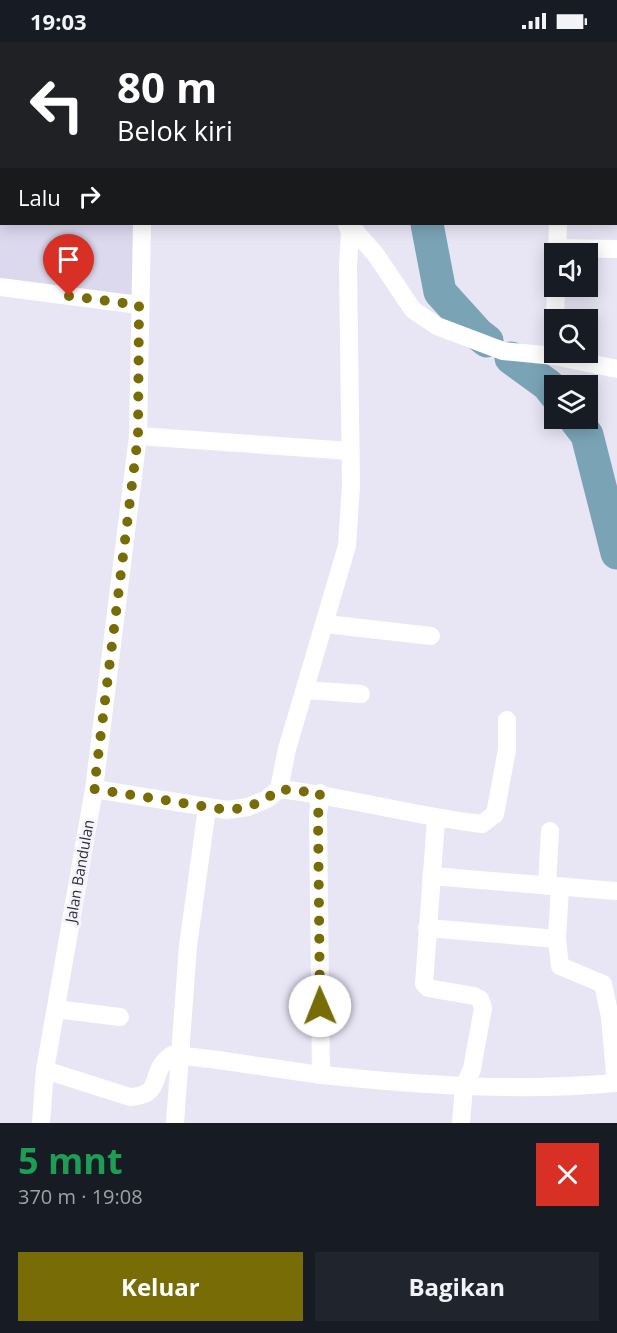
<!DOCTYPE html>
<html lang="id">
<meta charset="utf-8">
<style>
:root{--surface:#171b24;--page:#20242c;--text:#f1f3f6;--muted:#9ea1a6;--accent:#776c05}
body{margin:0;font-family:"Open Sans",sans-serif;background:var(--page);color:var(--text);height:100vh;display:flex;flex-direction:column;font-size:22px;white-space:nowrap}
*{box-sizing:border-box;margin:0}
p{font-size:20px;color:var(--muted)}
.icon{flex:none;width:33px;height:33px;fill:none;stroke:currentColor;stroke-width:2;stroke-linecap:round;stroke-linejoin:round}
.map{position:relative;height:1081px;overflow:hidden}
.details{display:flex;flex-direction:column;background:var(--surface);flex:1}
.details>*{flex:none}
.guide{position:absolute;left:0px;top:0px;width:618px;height:183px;box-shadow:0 3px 15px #0003;background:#202124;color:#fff;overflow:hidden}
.controls{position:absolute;left:544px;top:201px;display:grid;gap:12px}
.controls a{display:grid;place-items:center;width:54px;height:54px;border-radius:0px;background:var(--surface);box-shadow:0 3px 15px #0003;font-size:30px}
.pin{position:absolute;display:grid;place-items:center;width:51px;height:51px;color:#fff;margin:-62px -26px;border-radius:50% 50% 50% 0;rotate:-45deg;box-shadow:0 0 6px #0007}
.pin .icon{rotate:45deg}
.me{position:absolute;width:66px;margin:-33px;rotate:359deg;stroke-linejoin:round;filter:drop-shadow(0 0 4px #0008)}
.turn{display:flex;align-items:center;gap:21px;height:126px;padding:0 18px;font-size:27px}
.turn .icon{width:78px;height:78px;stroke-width:2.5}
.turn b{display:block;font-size:42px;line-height:51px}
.then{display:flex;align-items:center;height:57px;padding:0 18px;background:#0003;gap:12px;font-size:22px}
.round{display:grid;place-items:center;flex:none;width:63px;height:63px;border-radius:0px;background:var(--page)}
.headline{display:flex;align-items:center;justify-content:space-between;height:102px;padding:0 18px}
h1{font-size:36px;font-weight:700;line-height:45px;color:#1e9e55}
.action{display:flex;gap:12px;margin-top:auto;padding:12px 18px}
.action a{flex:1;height:69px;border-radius:0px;background:var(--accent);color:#fff;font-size:24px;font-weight:700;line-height:69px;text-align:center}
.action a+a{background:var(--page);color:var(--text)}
.status{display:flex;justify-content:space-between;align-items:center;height:42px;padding:0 30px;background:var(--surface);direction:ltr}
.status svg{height:16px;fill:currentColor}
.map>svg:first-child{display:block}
.built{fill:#dcd9ef}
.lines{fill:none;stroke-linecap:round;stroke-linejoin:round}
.river{stroke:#7aa4b6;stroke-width:33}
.minor{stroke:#fff;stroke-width:18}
.route{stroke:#776c05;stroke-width:10;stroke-dasharray:0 18}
.labels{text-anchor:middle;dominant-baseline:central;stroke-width:6;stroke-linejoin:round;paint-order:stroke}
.street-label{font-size:15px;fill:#2e2d33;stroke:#f5f4fd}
</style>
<div class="status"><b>19:03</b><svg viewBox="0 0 49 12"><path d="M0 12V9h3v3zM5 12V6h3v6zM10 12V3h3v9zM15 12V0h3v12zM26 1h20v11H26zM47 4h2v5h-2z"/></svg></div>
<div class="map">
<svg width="617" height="1081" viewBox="0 0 617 1081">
<rect width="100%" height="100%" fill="#e8e6f5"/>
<polygon class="built" points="0,151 2,182 142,182 139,263 0,245"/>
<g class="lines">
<g class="river">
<polyline points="440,2 440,0"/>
<polyline points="427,182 440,250 478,292 487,299"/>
<polyline points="511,316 548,343 555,352"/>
<polyline points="574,376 587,393 617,511"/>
</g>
<g class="minor">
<polyline points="143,0 143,2"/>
<polyline points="402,0 403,2"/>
<polyline points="560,0 560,2"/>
<polyline points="0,55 2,55"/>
<polyline points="616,77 617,77"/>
<polyline points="349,182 376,213 413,268 437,284 503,309 554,314 617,327"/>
<polyline points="557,206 617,207"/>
<polyline points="557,212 558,182"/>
<polyline points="0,245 139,263"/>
<polyline points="555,278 556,244"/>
<polyline points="554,314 555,285"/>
<polyline points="138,394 350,409"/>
<polyline points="326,582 431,594"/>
<polyline points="305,648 361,652"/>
<polyline points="94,747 227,768 248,765 267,757 279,747 287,707 347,504 351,443 348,224 350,190 347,182"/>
<path d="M279 747C347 755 414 774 482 782L495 772 507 708V678"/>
<polyline points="320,751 318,774 321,1033"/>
<polyline points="436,777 424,942 428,946 474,954 480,957 483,966 472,1027 464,1045 461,1081"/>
<polyline points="431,834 616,849"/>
<polyline points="547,844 550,789"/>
<polyline points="427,886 557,897 560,845"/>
<polyline points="56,967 120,975"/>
<path d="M45 1028 130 1055C166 1053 147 1029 172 1013 223 1017 272 1027 323 1033 420 1043 518 1050 616 1041L610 975 603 942 560 924 557 897"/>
<polyline points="41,1081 45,1028 94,747 138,394 142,182"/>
<polyline points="175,1081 188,904 207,766"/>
</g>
</g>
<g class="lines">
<path class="route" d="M69 254 139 263 138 394 94 747 227 768C248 766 263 761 279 747L320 751 318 774 320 964"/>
</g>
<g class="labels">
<g class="street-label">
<text transform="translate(79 829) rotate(-80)">Jalan Bandulan</text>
</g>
</g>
</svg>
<div class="controls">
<a><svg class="icon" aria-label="sound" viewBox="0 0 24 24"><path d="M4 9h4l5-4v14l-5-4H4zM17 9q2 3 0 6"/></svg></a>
<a><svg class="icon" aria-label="search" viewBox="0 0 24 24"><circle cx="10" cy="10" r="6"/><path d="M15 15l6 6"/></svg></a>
<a><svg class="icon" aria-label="layers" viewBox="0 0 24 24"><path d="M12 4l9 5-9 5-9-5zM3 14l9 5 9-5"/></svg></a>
</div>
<div class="pin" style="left:69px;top:254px;background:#d93025"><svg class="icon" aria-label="arrive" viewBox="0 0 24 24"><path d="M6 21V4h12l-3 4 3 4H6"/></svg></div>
<svg class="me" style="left:320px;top:964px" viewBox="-20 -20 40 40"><circle r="19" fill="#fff"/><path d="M0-13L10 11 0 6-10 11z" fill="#776c05"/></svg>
<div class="guide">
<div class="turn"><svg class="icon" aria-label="left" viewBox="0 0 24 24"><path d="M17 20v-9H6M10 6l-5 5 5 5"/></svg><div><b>80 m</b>Belok kiri</div></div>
<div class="then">Lalu<svg class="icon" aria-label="right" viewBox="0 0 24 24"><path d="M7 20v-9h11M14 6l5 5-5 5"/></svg></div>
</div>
</div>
<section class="details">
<div class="headline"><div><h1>5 mnt</h1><p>370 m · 19:08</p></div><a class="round" style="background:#d93025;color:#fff"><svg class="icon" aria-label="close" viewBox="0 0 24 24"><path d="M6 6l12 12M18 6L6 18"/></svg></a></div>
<div class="action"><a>Keluar</a><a>Bagikan</a></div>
</section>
